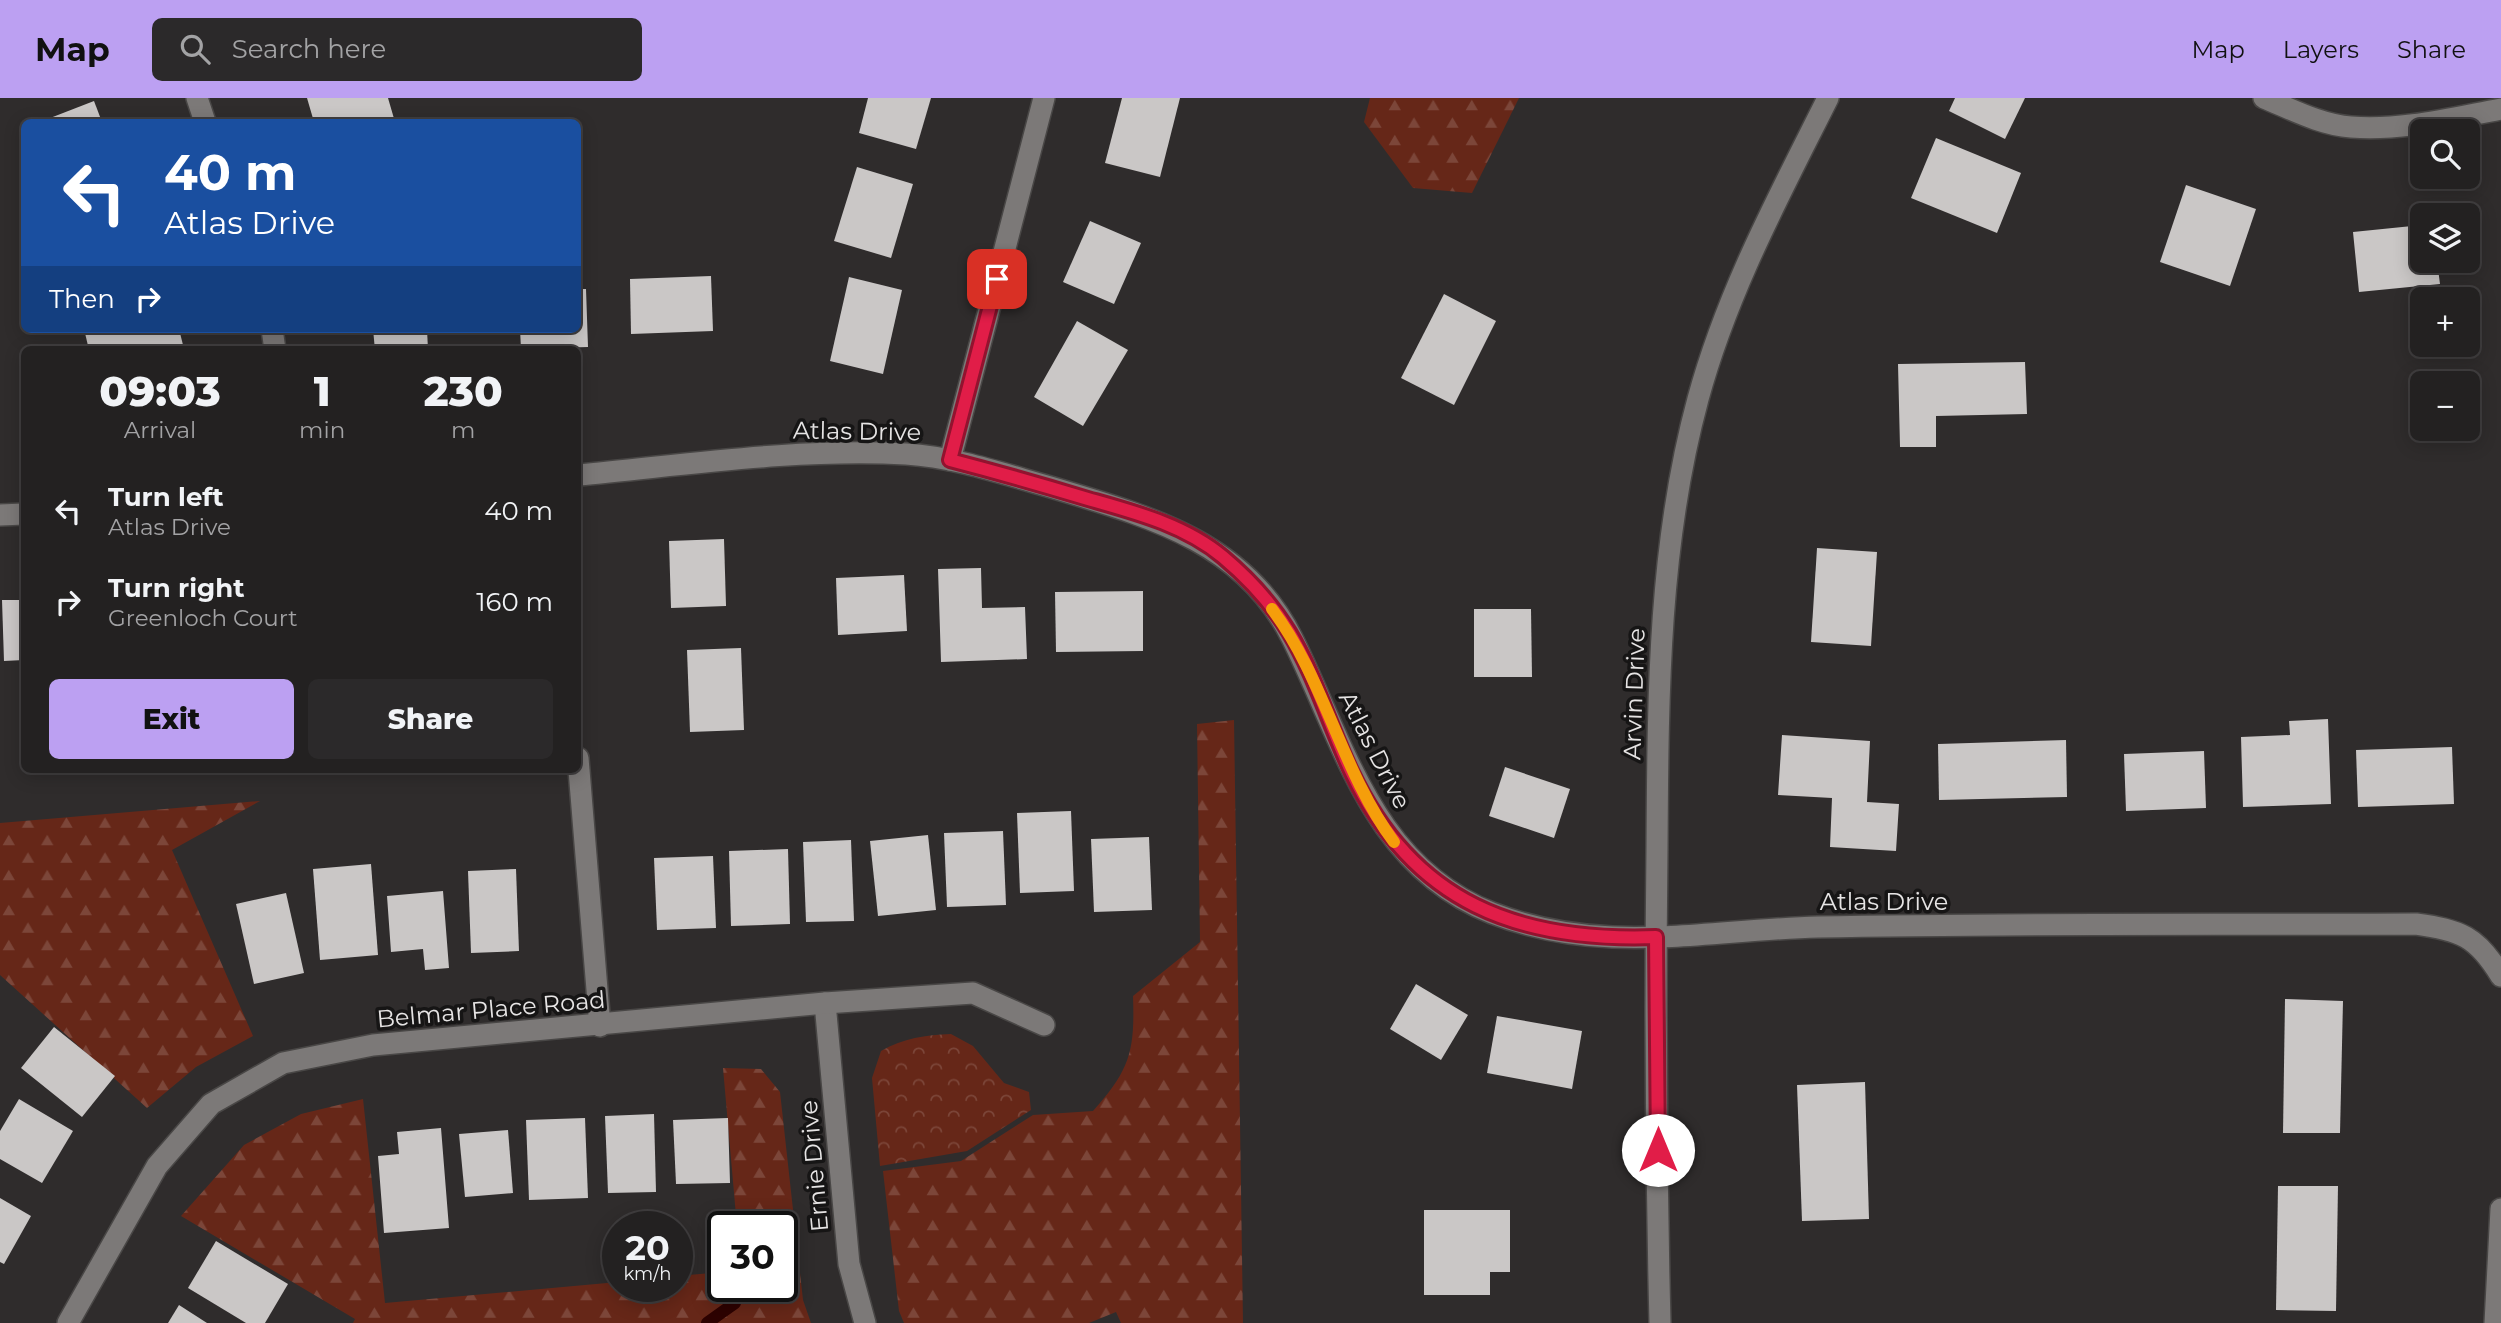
<!DOCTYPE html>
<meta charset="utf-8">
<style>
:root{--surface:#232121;--page:#2b292a;--text:#f1f3f6;--muted:#a3a3a5;--line:#403e3f;--accent:#bca0f2}
body{margin:0;font-family:Montserrat,sans-serif;background:var(--page);color:var(--text);height:100vh;display:flex;flex-direction:column;font-size:26px;white-space:nowrap}
*{box-sizing:border-box;margin:0}
p{font-size:23px;color:var(--muted)}
.icon{flex:none;width:38px;height:38px;fill:none;stroke:currentColor;stroke-width:2;stroke-linecap:round;stroke-linejoin:round}
.map{position:relative;flex:1;overflow:hidden}
.panel{position:absolute;left:21px;top:248px;width:560px;height:427px;display:flex;flex-direction:column;background:var(--surface);border-radius:10px;box-shadow:0 4px 18px #0003,0 0 0 2px var(--line)}
.panel>*{flex:none}
.top-card{position:absolute;left:21px;top:21px;width:560px;height:214px;border-radius:10px;box-shadow:0 4px 18px #0003,0 0 0 2px var(--line);background:#1a4fa0;color:#fff;overflow:hidden}
.controls{position:absolute;left:2410px;top:21px;display:grid;gap:14px}
.controls a{display:grid;place-items:center;width:70px;height:70px;border-radius:10px;background:var(--surface);box-shadow:0 4px 18px #0003,0 0 0 2px var(--line);font-size:35px}
.speed{position:absolute;left:602px;top:1113px;display:flex;gap:14px;font-size:35px;font-weight:700;text-align:center}
.speed>*{display:grid;place-content:center;width:91px;height:91px;border-radius:50%;background:var(--surface);box-shadow:0 4px 18px #0003,0 0 0 2px var(--line);line-height:1}
.speed small{font-size:18px;font-weight:400}
.speed .limit{border:4px solid #111;border-radius:10px;background:#fff;color:#111}
.pin{position:absolute;display:grid;place-items:center;width:60px;height:60px;color:#fff;margin:-30px;border-radius:14px;box-shadow:0 4px 10px #0006}
.me{position:absolute;width:77px;margin:-38px;rotate:0deg;stroke-linejoin:round;filter:drop-shadow(0 0 5px #0008)}
.turn{display:flex;align-items:center;gap:24px;height:147px;padding:0 28px;font-size:32px}
.turn .icon{width:91px;height:91px;stroke-width:2.5}
.turn b{display:block;font-size:49px;line-height:60px}
.then{display:flex;align-items:center;height:66px;padding:0 28px;background:#0003;gap:14px;font-size:26px}
.eta{display:flex;justify-content:space-evenly;align-items:center;height:119px;text-align:center}
.eta b{font-size:42px;font-weight:800;line-height:49px}
.button{display:flex;gap:14px;margin-top:auto;padding:14px 28px}
.button a{flex:1;height:80px;border-radius:10px;background:var(--accent);color:#111;font-size:28px;font-weight:800;line-height:80px;text-align:center}
.button a+a{background:var(--page);color:var(--text)}
ul{padding:0;list-style:none}
li{display:flex;align-items:center;gap:21px;height:91px;padding:0 28px}
li div{flex:1}
li b{display:block;font-size:26px}
li em{font-style:normal}
header{display:flex;align-items:center;gap:42px;box-sizing:border-box;height:98px;padding:0 35px;background:var(--accent);color:#111}
header strong{font-size:33px}
nav{display:flex;gap:38px;margin-inline-start:auto;font-size:24px}
.search{width:490px;height:63px;background:var(--page);display:flex;align-items:center;gap:18px;box-sizing:border-box;padding:0 24px;border-radius:10px;color:var(--muted);font-size:26px}
.map>svg:first-child{display:block}
.forest{fill:url(#forest-firs)}
.park{fill:url(#park-crowns)}
.lines{fill:none;stroke-linecap:round;stroke-linejoin:round}
.stream{stroke:#2d0200;stroke-width:12}
.building{fill:#cac7c6}
.minor-casing{stroke:#494746;stroke-width:24}
.minor{stroke:#7c7978;stroke-width:21}
.route-casing{stroke:#92132f;stroke-width:18}
.route{stroke:#e11d48;stroke-width:12}
.slow{stroke:#f59e0b;stroke-width:12}
.labels{text-anchor:middle;dominant-baseline:central;stroke-width:7;stroke-linejoin:round;paint-order:stroke}
.street-label{font-size:24px;fill:#e6e4e4;stroke:#161515}
</style>
<header>
<strong>Map</strong>
<div class="search"><svg class="icon" aria-label="search" viewBox="0 0 24 24"><circle cx="10" cy="10" r="6"/><path d="M15 15l6 6"/></svg>Search here</div>
<nav><a>Map</a><a>Layers</a><a>Share</a></nav>
</header>
<div class="map">
<svg width="2501" height="1225" viewBox="0 0 2501 1225">
<defs>
<pattern id="forest-firs" width="22" height="20" patternUnits="userSpaceOnUse" patternTransform="scale(1.75)"><rect width="22" height="20" fill="#662718"/><path d="M5 1l3.5 6h-7zM16 11l3.5 6h-7z" fill="#7c4639"/></pattern>
<pattern id="park-crowns" width="20" height="18" patternUnits="userSpaceOnUse" patternTransform="scale(1.75)"><rect width="20" height="18" fill="#662718"/><path d="M2 6a3 3 0 1 1 6 0M12 15a3 3 0 1 1 6 0" fill="none" stroke="#7c4639"/></pattern>
</defs>
<rect width="100%" height="100%" fill="#2f2c2c"/>
<g class="forest">
<polygon points="1370,0 1519,0 1472,95 1413,90 1364,24"/>
<path d="M1234 622 1243 1225H1121L1116 1214 1089 1225H904L899 1213 883 1073 961 1063 1033 1017 1093 1013C1130 972 1135 953 1133 898L1200 844 1197 626Z"/>
<polygon points="260,703 172,752 253,938 196,969 147,1010 0,877 0,725"/>
<polygon points="723,970 761,971 780,994 803,1202 811,1225 353,1225 355,1221 181,1118 244,1047 301,1016 363,1001 385,1205 618,1184 618,1188 677,1188 677,1178 723,1174 723,1188 782,1188 782,1129 737,1129"/>
</g>
<path class="park" d="M951 936 973 948 1004 985 1029 994 1031 1012 967 1053 880 1068 872 980 881 953C904 940 925 937 951 936Z"/>
<g class="lines">
<polyline class="stream" points="707,1225 735,1205"/>
</g>
<g class="building">
<polygon points="307,0 388,0 395,24 314,24"/>
<polygon points="868,0 931,0 916,51 859,35"/>
<polygon points="1122,0 1180,0 1160,79 1105,65"/>
<polygon points="1955,0 2025,0 2005,41 1949,13"/>
<polygon points="94,3 102,24 46,24 45,22"/>
<polygon points="1936,40 2021,75 1997,135 1911,100"/>
<polygon points="857,69 913,86 891,160 834,143"/>
<polygon points="2186,87 2256,111 2230,188 2160,164"/>
<polygon points="1090,123 1141,145 1114,206 1063,184"/>
<polygon points="2422,127 2422,163 2437,163 2440,186 2359,194 2353,134"/>
<polygon points="711,178 713,233 631,236 630,181"/>
<polygon points="849,179 902,192 883,276 830,263"/>
<polygon points="578,191 586,191 588,249 521,251 520,231 578,231"/>
<polygon points="1444,196 1496,223 1454,307 1401,280"/>
<polygon points="1077,223 1128,252 1083,328 1034,299"/>
<polygon points="100,231 179,231 184,251 89,252 85,235"/>
<polygon points="373,231 427,231 428,252 375,252"/>
<polygon points="2025,264 2027,316 1936,318 1936,349 1900,349 1898,266"/>
<polygon points="724,441 726,508 671,510 669,443"/>
<polygon points="1817,450 1877,454 1871,548 1811,544"/>
<polygon points="981,470 982,510 1025,509 1027,561 941,564 938,471"/>
<polygon points="904,477 907,533 838,537 836,480"/>
<polygon points="1143,493 1143,553 1056,554 1055,494"/>
<polygon points="2,502 24,502 24,562 4,563"/>
<polygon points="1474,511 1531,511 1532,579 1474,579"/>
<polygon points="741,550 744,632 690,634 687,552"/>
<polygon points="2328,621 2331,706 2243,709 2241,639 2290,637 2289,623"/>
<polygon points="1782,637 1870,643 1867,704 1899,706 1896,753 1830,749 1832,700 1778,697"/>
<polygon points="2066,642 2067,699 1939,702 1938,646"/>
<polygon points="2452,649 2454,706 2358,709 2356,652"/>
<polygon points="2204,653 2206,710 2126,713 2124,656"/>
<polygon points="1505,669 1570,691 1554,740 1489,718"/>
<polygon points="1071,713 1074,793 1020,795 1017,715"/>
<polygon points="1003,733 1006,807 947,809 944,735"/>
<polygon points="928,737 936,812 878,818 870,743"/>
<polygon points="1149,739 1152,812 1094,814 1091,741"/>
<polygon points="851,742 854,823 806,824 803,744"/>
<polygon points="788,751 790,826 731,828 729,753"/>
<polygon points="713,758 716,830 657,832 654,760"/>
<polygon points="371,766 378,857 320,862 313,771"/>
<polygon points="516,771 519,853 471,855 468,773"/>
<polygon points="443,793 449,870 425,872 423,851 391,854 387,798"/>
<polygon points="286,795 304,875 254,886 236,806"/>
<polygon points="1416,886 1468,917 1441,962 1390,931"/>
<polygon points="2285,901 2343,903 2340,1035 2283,1035"/>
<polygon points="1497,918 1582,933 1572,991 1487,975"/>
<polygon points="54,929 115,978 82,1019 21,970"/>
<polygon points="1865,984 1869,1121 1802,1123 1797,987"/>
<polygon points="19,1001 73,1033 42,1085 0,1061 0,1033"/>
<polygon points="654,1016 656,1094 608,1095 605,1018"/>
<polygon points="585,1020 588,1100 529,1102 526,1022"/>
<polygon points="728,1020 730,1085 676,1086 673,1022"/>
<polygon points="441,1030 449,1130 384,1135 378,1058 399,1056 397,1034"/>
<polygon points="508,1032 513,1095 465,1099 459,1036"/>
<polygon points="2278,1088 2338,1088 2336,1213 2276,1212"/>
<polygon points="0,1100 31,1118 4,1166 0,1164"/>
<polygon points="1424,1112 1510,1112 1510,1174 1490,1174 1490,1197 1424,1197"/>
<polygon points="216,1143 288,1186 265,1225 246,1225 188,1190"/>
<polygon points="179,1207 207,1225 168,1225"/>
</g>
<g class="lines">
<g class="minor-casing">
<g id="minor">
<polyline points="197,0 205,24"/>
<path d="M2264 0C2291 11 2321 27 2351 29 2401 33 2452 20 2501 11"/>
<polyline points="272,231 275,252"/>
<polyline points="950,362 1044,0"/>
<path d="M578 377C686 367 797 350 906 356 954 359 1001 375 1047 388 1143 417 1243 441 1292 540 1344 644 1372 768 1492 815 1603 858 1703 832 1818 829 2017 825 2216 827 2416 826 2460 832 2477 838 2501 878"/>
<polyline points="0,417 24,416"/>
<polyline points="578,660 600,928"/>
<polyline points="825,905 849,1166 865,1225"/>
<polyline points="68,1225 157,1068 211,1006 283,965 373,947 825,905 973,895 1044,927"/>
<path d="M1660 1225C1656 1067 1655 909 1657 752 1658 600 1658 448 1698 301 1727 194 1779 98 1828 0"/>
<polyline points="2495,1225 2501,1111"/>
</g>
</g>
<use href="#minor" class="minor"/>
</g>
<g class="lines">
<g class="route-casing">
<path id="route" d="M997 181 950 362C996 374 1042 387 1088 401 1134 414 1185 427 1223 459 1248 480 1272 506 1289 534 1315 577 1330 629 1352 675 1414 805 1518 844 1656 839L1658 1052"/>
</g>
<use href="#route" class="route"/>
<path class="slow" d="M1272 511C1325 581 1341 673 1394 744"/>
</g>
<g class="labels">
<g class="street-label">
<text transform="translate(857 333) rotate(1)">Atlas Drive</text>
<text transform="translate(1634 596) rotate(-88)">Arvin Drive</text>
<text transform="translate(1375 652) rotate(63)">Atlas Drive</text>
<text x="1884" y="803">Atlas Drive</text>
<text transform="translate(491 911) rotate(-5)">Belmar Place Road</text>
<text transform="translate(814 1068) rotate(-95)">Ernie Drive</text>
</g>
</g>
</svg>
<div class="controls">
<a><svg class="icon" aria-label="search" viewBox="0 0 24 24"><circle cx="10" cy="10" r="6"/><path d="M15 15l6 6"/></svg></a>
<a><svg class="icon" aria-label="layers" viewBox="0 0 24 24"><path d="M12 4l9 5-9 5-9-5zM3 14l9 5 9-5"/></svg></a>
<a>+</a>
<a>−</a>
</div>
<div class="speed"><div>20<small>km/h</small></div><div class="limit">30</div></div>
<div class="pin" style="left:997px;top:181px;background:#d93025"><svg class="icon" aria-label="arrive" viewBox="0 0 24 24"><path d="M6 21V4h12l-3 4 3 4H6"/></svg></div>
<svg class="me" style="left:1658px;top:1052px" viewBox="-20 -20 40 40"><circle r="19" fill="#fff"/><path d="M0-13L10 11 0 6-10 11z" fill="#e11d48"/></svg>
<div class="top-card">
<div class="turn"><svg class="icon" aria-label="left" viewBox="0 0 24 24"><path d="M17 20v-9H6M10 6l-5 5 5 5"/></svg><div><b>40 m</b>Atlas Drive</div></div>
<div class="then">Then<svg class="icon" aria-label="right" viewBox="0 0 24 24"><path d="M7 20v-9h11M14 6l5 5-5 5"/></svg></div>
</div>
<section class="panel">
<div class="eta">
<div><b>09:03</b><p>Arrival</p></div>
<div><b>1</b><p>min</p></div>
<div><b>230</b><p>m</p></div>
</div>
<ul>
<li><svg class="icon" aria-label="left" viewBox="0 0 24 24"><path d="M17 20v-9H6M10 6l-5 5 5 5"/></svg><div><b>Turn left</b><p>Atlas Drive</p></div><em>40 m</em></li>
<li><svg class="icon" aria-label="right" viewBox="0 0 24 24"><path d="M7 20v-9h11M14 6l5 5-5 5"/></svg><div><b>Turn right</b><p>Greenloch Court</p></div><em>160 m</em></li>
</ul>
<div class="button"><a>Exit</a><a>Share</a></div>
</section>
</div>
